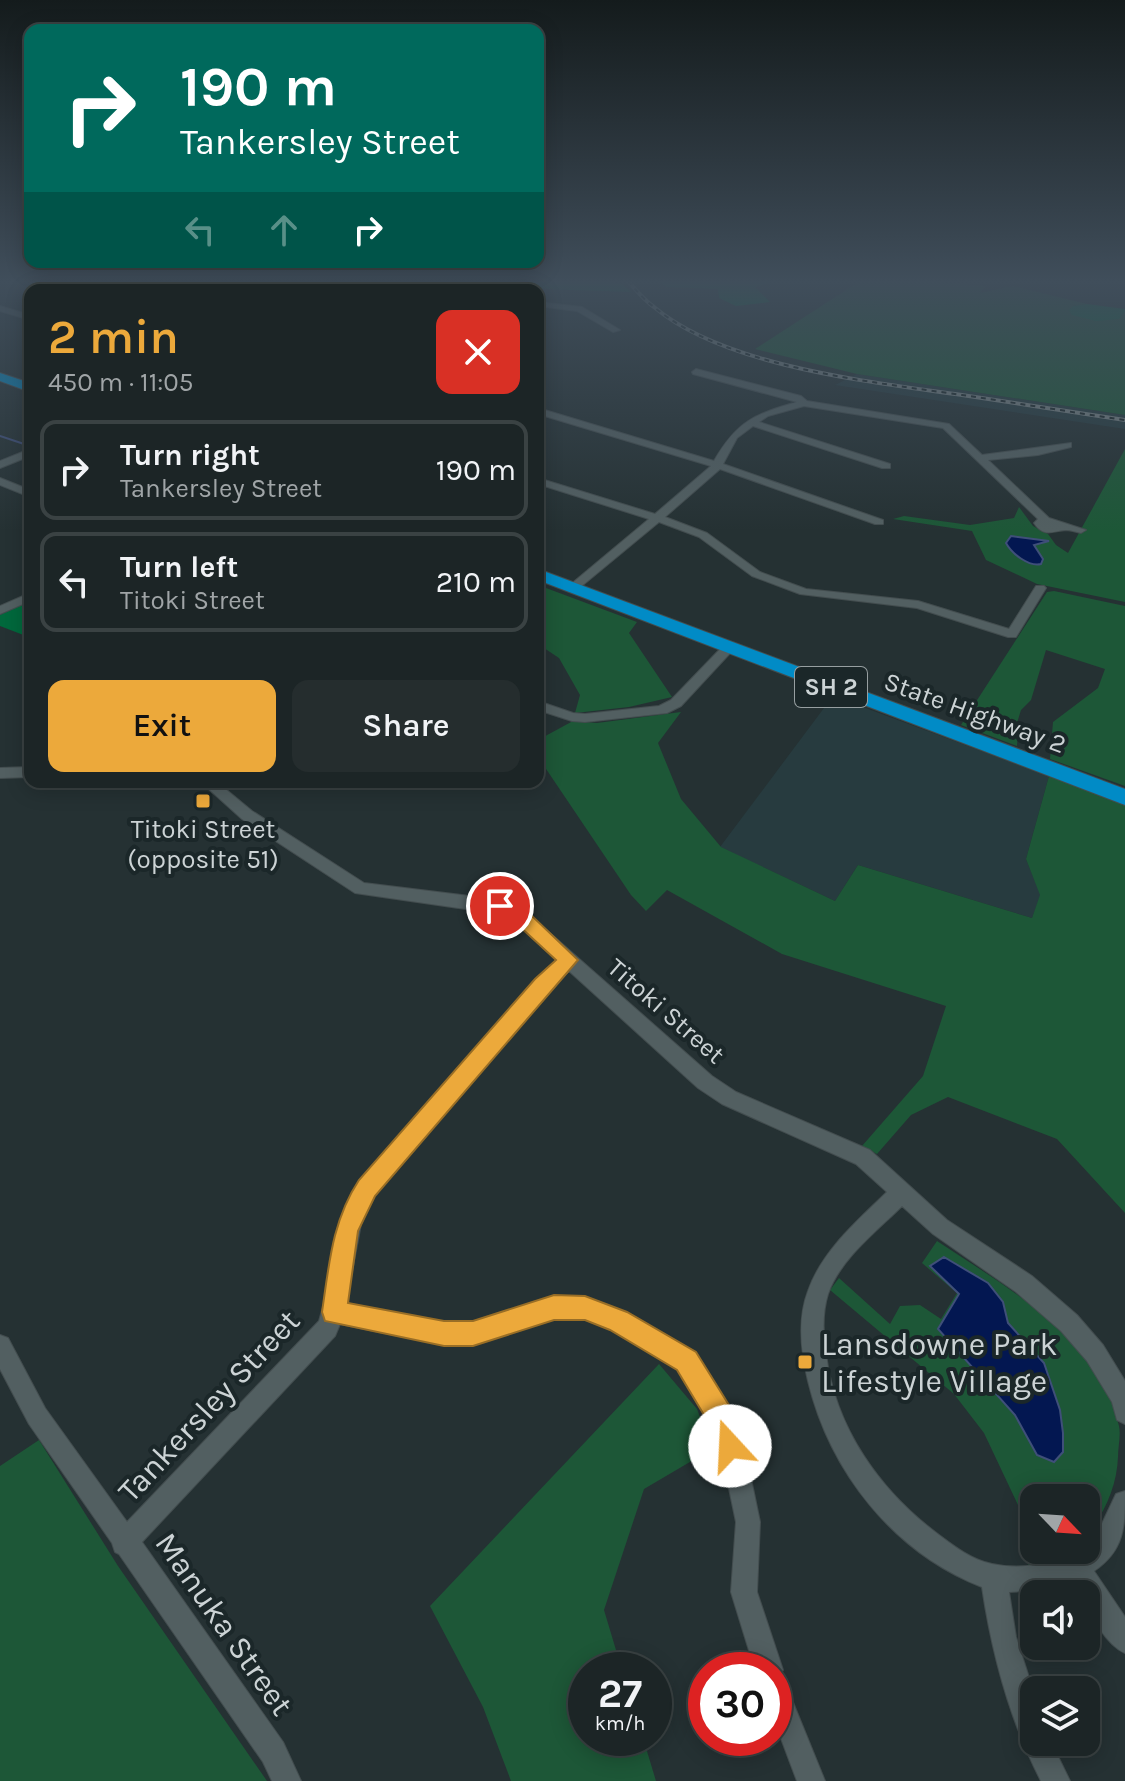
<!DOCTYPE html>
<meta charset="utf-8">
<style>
:root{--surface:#1c2526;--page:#252d2e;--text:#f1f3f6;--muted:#a0a5a7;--line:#3a4243;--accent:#eca93b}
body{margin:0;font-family:Karla,sans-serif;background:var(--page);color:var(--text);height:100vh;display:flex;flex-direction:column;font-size:30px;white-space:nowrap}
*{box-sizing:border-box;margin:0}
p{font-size:26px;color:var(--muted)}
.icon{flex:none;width:44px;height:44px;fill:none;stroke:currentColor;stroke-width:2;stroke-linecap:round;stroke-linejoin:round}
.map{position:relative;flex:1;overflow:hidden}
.drawer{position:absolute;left:24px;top:284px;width:520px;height:504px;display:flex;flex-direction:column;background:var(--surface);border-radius:16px;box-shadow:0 4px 20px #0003,0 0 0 2px var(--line)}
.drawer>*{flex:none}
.hud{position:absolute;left:24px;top:24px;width:520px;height:244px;border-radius:16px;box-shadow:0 4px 20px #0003,0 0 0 2px var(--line);background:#00695c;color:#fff;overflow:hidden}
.needle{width:52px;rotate:115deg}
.controls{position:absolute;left:1020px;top:1484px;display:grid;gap:16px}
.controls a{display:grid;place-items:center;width:80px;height:80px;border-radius:16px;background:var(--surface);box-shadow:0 4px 20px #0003,0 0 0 2px var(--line);font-size:40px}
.speed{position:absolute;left:568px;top:1652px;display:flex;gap:16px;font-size:40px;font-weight:700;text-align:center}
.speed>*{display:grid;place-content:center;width:104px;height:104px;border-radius:50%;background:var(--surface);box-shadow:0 4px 20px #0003,0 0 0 2px var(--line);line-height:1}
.speed small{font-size:20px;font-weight:400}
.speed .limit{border:12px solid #d22;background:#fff;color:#111}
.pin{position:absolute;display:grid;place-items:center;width:68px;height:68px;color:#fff;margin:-34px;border:4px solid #fff;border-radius:50%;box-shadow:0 2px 8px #0007}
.me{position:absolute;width:88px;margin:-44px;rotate:340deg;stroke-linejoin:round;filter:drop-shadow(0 0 6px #0008)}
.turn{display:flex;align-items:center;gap:28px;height:168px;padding:0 24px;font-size:36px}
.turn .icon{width:104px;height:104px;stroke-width:2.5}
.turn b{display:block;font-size:56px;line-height:68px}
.lanes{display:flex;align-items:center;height:76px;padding:0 24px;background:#0003;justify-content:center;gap:40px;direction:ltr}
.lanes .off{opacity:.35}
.round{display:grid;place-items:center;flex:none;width:84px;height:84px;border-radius:16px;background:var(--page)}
.overview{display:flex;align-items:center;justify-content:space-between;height:136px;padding:0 24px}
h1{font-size:48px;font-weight:600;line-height:60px;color:var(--accent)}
.cta{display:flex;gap:16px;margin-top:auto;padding:16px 24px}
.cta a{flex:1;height:92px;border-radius:16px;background:var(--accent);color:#111;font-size:32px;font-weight:600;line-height:92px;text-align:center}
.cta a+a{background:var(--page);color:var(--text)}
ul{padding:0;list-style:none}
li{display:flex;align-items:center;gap:24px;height:100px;margin:0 16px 12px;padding:0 8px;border:4px solid var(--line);border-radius:16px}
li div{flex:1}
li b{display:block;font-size:30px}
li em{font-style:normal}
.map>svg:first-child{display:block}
.built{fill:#273b3f}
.green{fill:#1d5737}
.forest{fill:#01683c}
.water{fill:#031751;stroke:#3f4f79;stroke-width:2}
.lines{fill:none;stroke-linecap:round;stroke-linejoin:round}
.stream{stroke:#3f4f79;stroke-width:2}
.minor-casing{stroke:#434d4f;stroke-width:2}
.highway-casing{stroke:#434d4f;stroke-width:2}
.minor{fill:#525f61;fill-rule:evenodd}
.highway{fill:#018bc6;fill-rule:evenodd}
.rail-casing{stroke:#757f81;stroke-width:4}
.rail{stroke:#1b2729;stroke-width:2;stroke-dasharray:5;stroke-linecap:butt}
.route{fill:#eca93b;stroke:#996e26;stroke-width:2}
.poi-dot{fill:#eca93b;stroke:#1b2729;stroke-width:3}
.labels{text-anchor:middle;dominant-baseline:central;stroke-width:8;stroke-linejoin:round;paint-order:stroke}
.shield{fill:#1b2729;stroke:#979fa1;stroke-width:2}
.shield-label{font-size:24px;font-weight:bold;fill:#ccd3d5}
.street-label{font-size:26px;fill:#ccd3d5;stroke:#1b2729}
.poi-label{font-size:26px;fill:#ccd3d5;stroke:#1b2729}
.near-poi-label{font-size:32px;fill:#ccd3d5;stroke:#1b2729;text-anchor:start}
.near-street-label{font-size:32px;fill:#ccd3d5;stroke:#1b2729}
</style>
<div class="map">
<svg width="1125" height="1781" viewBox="0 0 1125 1781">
<rect width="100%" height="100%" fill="#253133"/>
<g class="built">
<polygon points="857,374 1125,415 1125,429 835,385"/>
<polygon points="833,696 1049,776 1026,859 1041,895 1032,918 858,865 835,901 720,847"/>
</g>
<g class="green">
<polygon points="860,281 927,281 985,286 980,293 1013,286 1087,304 1073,306 1125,311 1125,415 857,374 755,349"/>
<polygon points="1125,449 1125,602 1037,584 986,560 972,531 893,519 904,516 970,525 1014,518 1019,507 1033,526 1048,534 1056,545 1068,553"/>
<polygon points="538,585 637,622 629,633 672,697 629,707 575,713 580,695 559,658 538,644"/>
<polygon points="1054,591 1125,606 1125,786 1050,759 1053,722 1098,688 1105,669 1046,650 1031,700 1021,710 1017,723 1002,720 999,725 1018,730 1017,746 961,725 1047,592"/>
<polygon points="681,712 658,743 681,799 721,847 835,901 858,865 1032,918 1040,895 1026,859 1049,776 1125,805 1125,1213 1057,1139 948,1097 911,1115 877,1154 862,1146 923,1076 946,1006 782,954 667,890 646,911 631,895 538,757 538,740 573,721 597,723"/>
<path d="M937 1241C1007 1288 1099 1337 1119 1426 1121 1435 1118 1447 1118 1457 1117 1485 1105 1514 1086 1535V1498H1034V1550H1072L1029 1569 1018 1505 984 1433 954 1394 830 1290 839 1278 890 1324 900 1306 920 1305 941 1319 957 1293 922 1263Z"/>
<polygon points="659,1364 697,1409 712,1449 644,1489 604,1610 622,1670 586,1670 586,1738 643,1738 656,1781 511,1781 483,1707 430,1606"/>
<polygon points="39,1440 118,1566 267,1781 0,1781 0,1466"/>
</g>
<g class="forest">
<polygon points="366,281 592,281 621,283 631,292 544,289 508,284 428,286"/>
<polygon points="774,281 755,287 770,302 736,306 719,298 718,289 667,287 659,282"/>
<polygon points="1087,304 1125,309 1125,311 1119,319 1096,321 1072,315 1069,310 1073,306"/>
<polygon points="30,600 30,634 26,636 0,626 0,615"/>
</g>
<g class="water">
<path d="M1011 536 1049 541 1034 545 1043 559 1041 564C1029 567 1012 554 1006 543Z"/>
<polygon points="944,1257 988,1283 1003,1302 1008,1323 1044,1363 1060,1410 1063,1433 1063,1452 1054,1462 1037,1455 1015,1415 938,1329 959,1294 930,1266"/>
</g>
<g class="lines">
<polyline class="stream" points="0,436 27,445"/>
<g class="minor-casing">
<g id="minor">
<polygon points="262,285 265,289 252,290"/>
<polygon points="538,302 582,307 620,330 613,332 577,311 538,306"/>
<polygon points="0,306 30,315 30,320 0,311"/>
<path d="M696 369 801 396 807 401 949 424 982 455 1071 443V447L1038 455 988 460 1049 518 1086 530 1081 533C1076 532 1071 530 1066 530 1052 531 1044 538 1034 523L1038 519 943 428 804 406 768 416 759 422 890 464V468H882L753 426 737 438 723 464 883 520V524H875L720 469 665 517 707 533 760 572 806 589 918 601 1009 629 1036 586H1044L1046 588 1016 637H1008L917 608 800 594 752 576 699 537 659 522 578 589H570V585L649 519 538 484V478L655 514 711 466 538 414V408L714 461C737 421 755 414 797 402L693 374 692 372Z"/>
<polygon points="30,449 30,456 0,468 0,461"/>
<polygon points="0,478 30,490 30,497 0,485"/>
<polygon points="30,593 30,601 0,614 0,606"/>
<polygon points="728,644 732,645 732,651 681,706 667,713 585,722 572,721 538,710 538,701 573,713 585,714 659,706 671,700 724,645"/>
<polygon points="30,767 30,777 0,778 0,768"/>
<path d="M201 782H217L252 811 364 883 486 898 518 905 712 1076 736 1092 870 1150 947 1220 1032 1276 1077 1315 1103 1345 1125 1381V1424L1117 1420 1112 1402 1087 1361 1061 1331 1016 1292 933 1234 902 1206C877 1231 840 1259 828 1294 822 1313 823 1335 826 1354 835 1428 880 1491 939 1535 955 1547 972 1560 992 1564 1015 1569 1041 1566 1064 1558 1071 1555 1078 1550 1086 1550V1546L1098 1532 1116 1494 1125 1491C1125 1526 1125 1550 1094 1571L1125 1617V1653C1108 1646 1086 1613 1086 1594H1079L1070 1581 1042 1590 1009 1592 1016 1637 1034 1693V1742H1051L1070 1781H1041C1010 1721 992 1654 982 1587 894 1553 830 1472 808 1381 801 1352 797 1320 808 1291 822 1251 857 1221 887 1192L856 1164 722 1104 698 1088 569 971 548 990 374 1195 361 1224 346 1303 444 1323H473L554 1297H585L626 1313 695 1353 730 1411 750 1474 760 1522 757 1592 783 1670 781 1673 825 1781H797L774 1720V1670H755L731 1592 736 1522 726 1474 712 1424 679 1369 611 1329 585 1319H554L473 1345H444L340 1324 335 1336 142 1542 283 1742 301 1781H272L263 1762 119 1554 115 1552 112 1543 29 1424 0 1369V1335L8 1338 45 1408 127 1522 319 1321 327 1293 341 1224 360 1181 536 980 557 960 507 915 355 893 242 819Z"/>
</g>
</g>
<g class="highway-casing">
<g id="highway">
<polygon points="0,373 30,383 30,392 0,381"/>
<polygon points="538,569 1125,789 1125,805 538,580"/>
</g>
</g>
<use href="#minor" class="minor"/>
<use href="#highway" class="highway"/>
<g class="rail-casing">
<path id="rail" d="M628 281C636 290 644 300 654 307 725 367 872 382 962 395 1016 403 1071 412 1125 420"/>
</g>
<use href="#rail" class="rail"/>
</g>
<linearGradient id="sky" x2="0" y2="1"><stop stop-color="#141b1c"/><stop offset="0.53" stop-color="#404e5b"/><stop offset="1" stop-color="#404e5b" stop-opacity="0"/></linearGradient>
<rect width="1125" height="531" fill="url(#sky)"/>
<path class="route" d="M500 899 530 914 578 960 375 1196 358 1231 348 1303 444 1321H473L554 1295 585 1296 627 1312 696 1352 732 1410 744 1446 740 1456 730 1460 720 1456 710 1425 677 1370 610 1330 585 1320H554L473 1346H444L325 1321 322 1312C329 1265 332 1221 359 1180L535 979 556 960 517 924 494 911 491 906 494 901Z"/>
<g class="poi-dot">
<rect x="195" y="793" width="16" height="16" rx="4"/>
<rect x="797" y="1354" width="16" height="16" rx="4"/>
</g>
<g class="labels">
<rect class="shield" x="795" y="667" width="72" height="40" rx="6"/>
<g class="shield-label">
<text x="831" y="687">SH 2</text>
</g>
<g class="street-label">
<text transform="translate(975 713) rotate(20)">State Highway 2</text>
<text transform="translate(666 1011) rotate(41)">Titoki Street</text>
</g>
<g class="poi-label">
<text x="203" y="829">Titoki Street<tspan x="203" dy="30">(opposite 51)</tspan></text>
</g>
<g class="near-poi-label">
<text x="821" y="1344">Lansdowne Park<tspan x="821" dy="37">Lifestyle Village</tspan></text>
</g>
<g class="near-street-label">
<text transform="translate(209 1406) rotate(-47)">Tankersley Street</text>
<text transform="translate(224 1624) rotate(55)">Manuka Street</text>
</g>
</g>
</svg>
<div class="controls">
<a><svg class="needle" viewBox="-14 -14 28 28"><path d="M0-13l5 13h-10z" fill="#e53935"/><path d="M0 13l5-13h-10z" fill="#a0a5a7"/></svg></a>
<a><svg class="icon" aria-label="sound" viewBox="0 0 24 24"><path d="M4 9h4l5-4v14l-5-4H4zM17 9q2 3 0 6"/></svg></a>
<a><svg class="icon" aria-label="layers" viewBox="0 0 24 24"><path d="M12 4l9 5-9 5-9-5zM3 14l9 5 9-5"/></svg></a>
</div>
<div class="speed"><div>27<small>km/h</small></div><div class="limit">30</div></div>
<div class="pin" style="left:500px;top:906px;background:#d93025"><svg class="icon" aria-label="arrive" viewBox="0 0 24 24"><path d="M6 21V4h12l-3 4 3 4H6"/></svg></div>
<svg class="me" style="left:730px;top:1446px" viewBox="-20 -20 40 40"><circle r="19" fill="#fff"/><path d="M0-13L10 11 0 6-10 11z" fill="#eca93b"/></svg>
<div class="hud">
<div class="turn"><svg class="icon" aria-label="right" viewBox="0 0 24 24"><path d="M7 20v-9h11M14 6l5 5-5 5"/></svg><div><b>190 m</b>Tankersley Street</div></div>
<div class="lanes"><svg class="icon off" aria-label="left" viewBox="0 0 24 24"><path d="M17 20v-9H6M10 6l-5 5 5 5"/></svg><svg class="icon off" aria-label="ahead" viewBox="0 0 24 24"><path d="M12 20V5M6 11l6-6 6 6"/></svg><svg class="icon" aria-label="right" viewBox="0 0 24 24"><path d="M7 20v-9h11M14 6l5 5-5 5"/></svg></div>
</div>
<section class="drawer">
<div class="overview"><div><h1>2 min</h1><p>450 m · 11:05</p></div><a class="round" style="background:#d93025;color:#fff"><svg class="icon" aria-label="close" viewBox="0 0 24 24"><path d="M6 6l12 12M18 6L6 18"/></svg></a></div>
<ul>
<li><svg class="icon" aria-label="right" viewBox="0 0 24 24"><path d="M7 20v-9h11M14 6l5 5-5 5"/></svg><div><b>Turn right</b><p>Tankersley Street</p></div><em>190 m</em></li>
<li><svg class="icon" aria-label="left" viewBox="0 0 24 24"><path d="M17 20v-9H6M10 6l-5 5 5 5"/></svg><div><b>Turn left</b><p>Titoki Street</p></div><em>210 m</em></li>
</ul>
<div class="cta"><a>Exit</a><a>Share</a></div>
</section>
</div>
